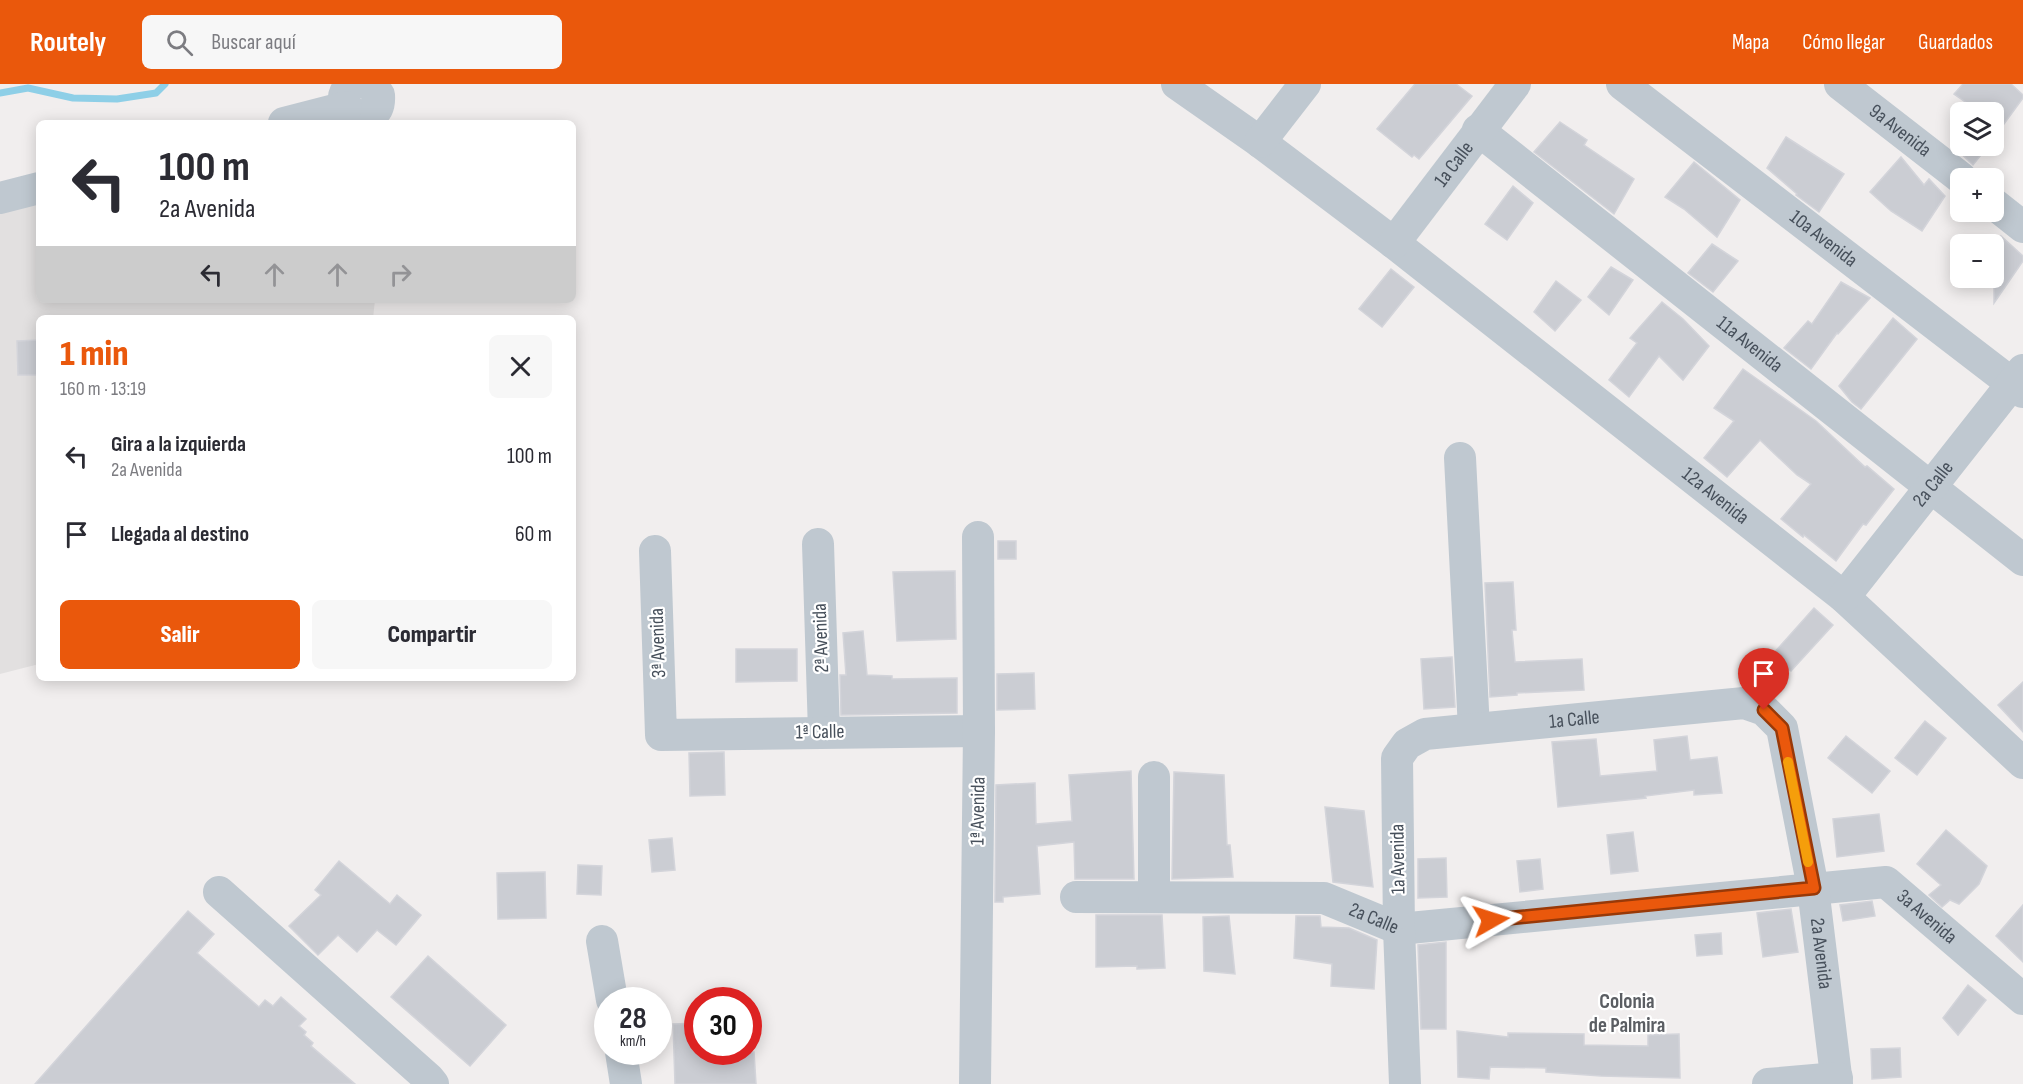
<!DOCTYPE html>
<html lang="es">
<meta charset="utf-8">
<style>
:root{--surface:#fff;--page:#f7f7f7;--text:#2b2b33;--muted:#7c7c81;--accent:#ea580c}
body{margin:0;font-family:"Sofia Sans Condensed",sans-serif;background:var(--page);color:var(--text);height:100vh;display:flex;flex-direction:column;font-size:22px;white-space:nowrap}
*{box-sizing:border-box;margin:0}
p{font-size:20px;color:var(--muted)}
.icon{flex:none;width:33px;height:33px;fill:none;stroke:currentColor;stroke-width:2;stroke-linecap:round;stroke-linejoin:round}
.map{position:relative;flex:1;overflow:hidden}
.sheet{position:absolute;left:36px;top:231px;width:540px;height:366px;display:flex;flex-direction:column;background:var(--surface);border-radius:9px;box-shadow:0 3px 15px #0003}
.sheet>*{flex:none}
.hud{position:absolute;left:36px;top:36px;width:540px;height:183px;border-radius:9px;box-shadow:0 3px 15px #0003;background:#fff;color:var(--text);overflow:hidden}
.fabs{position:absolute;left:1950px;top:18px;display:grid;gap:12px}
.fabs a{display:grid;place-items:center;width:54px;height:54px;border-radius:9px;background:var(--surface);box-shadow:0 3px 15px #0003;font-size:30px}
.speed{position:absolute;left:594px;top:903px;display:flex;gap:12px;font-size:30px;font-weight:700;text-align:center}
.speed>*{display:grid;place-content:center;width:78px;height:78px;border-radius:50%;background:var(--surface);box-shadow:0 3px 15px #0003;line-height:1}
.speed small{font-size:15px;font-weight:400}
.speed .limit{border:9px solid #d22;background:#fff;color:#111}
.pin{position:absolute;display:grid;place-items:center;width:51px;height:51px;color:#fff;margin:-62px -26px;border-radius:50% 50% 50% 0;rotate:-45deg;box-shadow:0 0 6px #0007}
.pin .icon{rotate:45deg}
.me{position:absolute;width:66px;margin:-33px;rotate:84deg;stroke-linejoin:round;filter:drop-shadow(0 0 4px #0008)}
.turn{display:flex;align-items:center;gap:21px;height:126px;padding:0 24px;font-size:27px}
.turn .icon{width:78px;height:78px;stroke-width:2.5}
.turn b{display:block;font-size:42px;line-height:51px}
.lanes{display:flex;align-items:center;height:57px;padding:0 24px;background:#0003;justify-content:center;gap:30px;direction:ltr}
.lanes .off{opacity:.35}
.round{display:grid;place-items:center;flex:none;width:63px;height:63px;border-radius:9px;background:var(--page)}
.head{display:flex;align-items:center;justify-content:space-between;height:102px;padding:0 24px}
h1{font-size:36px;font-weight:800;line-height:45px;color:var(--accent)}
.primary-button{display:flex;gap:12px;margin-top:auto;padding:12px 24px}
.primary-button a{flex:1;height:69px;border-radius:9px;background:var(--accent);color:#fff;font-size:24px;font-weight:800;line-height:69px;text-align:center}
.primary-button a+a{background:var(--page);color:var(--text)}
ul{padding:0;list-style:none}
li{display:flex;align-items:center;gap:18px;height:78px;padding:0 24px}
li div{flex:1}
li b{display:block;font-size:22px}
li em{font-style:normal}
header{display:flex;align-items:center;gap:36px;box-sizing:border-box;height:84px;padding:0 30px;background:var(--accent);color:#fff}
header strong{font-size:28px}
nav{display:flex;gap:33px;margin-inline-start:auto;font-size:21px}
.search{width:420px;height:54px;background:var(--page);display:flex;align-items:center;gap:15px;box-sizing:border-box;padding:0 21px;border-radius:9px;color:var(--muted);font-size:22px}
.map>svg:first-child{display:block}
.education{fill:#e2e0e0}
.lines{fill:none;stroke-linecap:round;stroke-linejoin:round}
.stream{stroke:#8ecfe7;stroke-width:7}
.building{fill:#cbcdd3;stroke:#d3d4da;stroke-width:1.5}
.minor{stroke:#bfc8d0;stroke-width:32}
.route-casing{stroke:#983908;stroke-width:15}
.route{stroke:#ea580c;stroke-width:10}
.slow{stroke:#f59e0b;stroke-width:10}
.labels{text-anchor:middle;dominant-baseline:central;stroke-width:4.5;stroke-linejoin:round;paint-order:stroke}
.street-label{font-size:20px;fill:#47505b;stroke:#fff}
.neighbourhood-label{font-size:21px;font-weight:bold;fill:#5b5e63;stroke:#fff}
</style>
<header>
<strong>Routely</strong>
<div class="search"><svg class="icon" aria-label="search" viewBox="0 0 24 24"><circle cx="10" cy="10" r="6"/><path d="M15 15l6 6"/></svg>Buscar aquí</div>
<nav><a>Mapa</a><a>Cómo llegar</a><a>Guardados</a></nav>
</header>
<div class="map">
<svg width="2023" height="1000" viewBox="0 0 2023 1000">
<rect width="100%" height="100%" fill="#f1eeee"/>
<polygon class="education" points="39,100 39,216 375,216 373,234 39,234 39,580 0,590 0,111"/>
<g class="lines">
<polyline class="stream" points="0,9 28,4 73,14 117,15 156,9 165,0"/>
</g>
<g class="building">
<polygon points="1415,0 1456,0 1472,12 1419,75 1414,71 1412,73 1377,45"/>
<polygon points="1963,0 2011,0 2023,11 2023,14 2004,40 1994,32 1994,28 1989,28 1978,19 1974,24 1954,10"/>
<polygon points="1560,38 1587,56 1584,61 1634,95 1614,130 1534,68"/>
<polygon points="1786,53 1844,90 1819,128 1796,111 1797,110 1767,84"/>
<polygon points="1953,62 1988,62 1973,81"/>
<polygon points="1901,73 1924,101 1929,95 1945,112 1922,147 1891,127 1870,108"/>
<polygon points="1694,78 1740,116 1717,153 1684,125 1665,113"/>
<polygon points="1513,102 1533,119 1507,156 1485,140"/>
<polygon points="2001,152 2023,172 2023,177 1994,219 1994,162"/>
<polygon points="1712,160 1738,177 1713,208 1688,189"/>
<polygon points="1611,183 1633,196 1609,231 1588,213"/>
<polygon points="1391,185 1414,203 1382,243 1359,225"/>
<polygon points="1556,197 1581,216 1555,247 1534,228"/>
<polygon points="1841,198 1870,214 1838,250 1837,249 1811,285 1784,264 1808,237 1812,240"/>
<polygon points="1662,218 1683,235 1709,262 1683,296 1659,272 1629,313 1609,296 1637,259 1630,254"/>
<polygon points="1893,234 1917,255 1861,325 1852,318 1839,302"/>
<polygon points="39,256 39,291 18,291 17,257"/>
<polygon points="1743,285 1816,337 1865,383 1867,382 1894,405 1866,441 1863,440 1836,477 1804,451 1803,453 1781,435 1811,400 1797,391 1760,356 1727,393 1704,374 1734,337 1714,324"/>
<rect x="998" y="457" width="18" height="18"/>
<polygon points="955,487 956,555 897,557 893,488"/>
<polygon points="1513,498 1516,546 1512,546 1515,578 1582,575 1584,606 1517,609 1517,611 1490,613 1485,499"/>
<polygon points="1814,524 1833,541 1791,587 1772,571"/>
<polygon points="863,547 867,591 892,592 892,595 957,594 957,629 841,631 840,591 846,591 843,549"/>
<polygon points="736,565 797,565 797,597 736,598"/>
<polygon points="1452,573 1455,623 1424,625 1421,575"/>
<polygon points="1034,589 1035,625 997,626 997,590"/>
<polygon points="2023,598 2023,648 1998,621"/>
<polygon points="1925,637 1946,654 1917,691 1895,674"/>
<polygon points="1687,652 1690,676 1717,673 1722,709 1694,711 1694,706 1645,712 1646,714 1558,723 1552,658 1596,655 1600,692 1657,687 1654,656"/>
<polygon points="1846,652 1890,687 1872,709 1828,674"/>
<polygon points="724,668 725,711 690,712 689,669"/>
<polygon points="1131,687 1134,795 1075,795 1074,758 1037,762 1040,810 1003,813 1003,818 995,818 996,701 1035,699 1036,740 1072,737 1069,691"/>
<polygon points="1174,688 1224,691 1227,761 1230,761 1233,793 1172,795"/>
<polygon points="1325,723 1364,727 1373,803 1333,798"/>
<polygon points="1879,730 1884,767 1837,773 1833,735"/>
<polygon points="1946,746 1987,782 1979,800 1959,820 1950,816 1942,823 1929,811 1941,801 1917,780"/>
<polygon points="1633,748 1638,787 1611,790 1607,751"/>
<polygon points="672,754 675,786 652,788 649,756"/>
<polygon points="1446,774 1447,813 1418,814 1418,775"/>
<polygon points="1540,775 1543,805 1520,808 1517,777"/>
<polygon points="339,777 390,820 397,811 421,831 396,861 377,846 357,868 338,851 318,871 289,842 321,811 315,806"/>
<polygon points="578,781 602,782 601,811 577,810"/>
<polygon points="545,788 546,834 498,835 497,789"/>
<polygon points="1872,817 1875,832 1843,837 1840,821"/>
<polygon points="2023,821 2023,878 1996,852"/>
<polygon points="1791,825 1798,868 1763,873 1757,829"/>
<polygon points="188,827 214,850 197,869 259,923 265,916 273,922 281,913 306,935 299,942 306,948 304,951 313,959 311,962 355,1000 35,1000"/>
<polygon points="1096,831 1162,831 1165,884 1137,885 1137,882 1096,883"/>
<polygon points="1229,832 1235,890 1204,887 1203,833"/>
<polygon points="1296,832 1320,832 1321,843 1349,844 1377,856 1374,905 1331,902 1332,880 1294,874"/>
<polygon points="1721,849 1722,870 1697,872 1695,851"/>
<polygon points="1446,858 1446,945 1421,945 1418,861"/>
<polygon points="428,872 506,941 470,982 391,913"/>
<polygon points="1968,901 1986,916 1958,951 1943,934"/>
<polygon points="698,939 698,968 754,968 756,1000 675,1000 673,940"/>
<polygon points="1457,947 1508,953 1508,949 1584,950 1584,961 1648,962 1648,951 1679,950 1680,994 1601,992 1546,988 1546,984 1490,983 1489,995 1458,993"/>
<polygon points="1900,964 1901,993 1872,995 1871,965"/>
</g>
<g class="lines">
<g class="minor">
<path d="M353 0C321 24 382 52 379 11L370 0"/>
<path id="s1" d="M1177 0 1260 58 1394 159 1844 513 2023 679"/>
<path id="s2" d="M1622 0 2023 308"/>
<path id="s3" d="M1840 0 1961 94"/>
<polyline points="284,39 346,23"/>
<path id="s4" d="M1478 46 2023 476"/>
<polyline points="1260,58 1305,0"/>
<polyline points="0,114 39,104"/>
<polyline points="1994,120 2023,143"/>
<path id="s5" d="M1394 159 1515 0"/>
<polyline points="1460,374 1474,645"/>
<polyline points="818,460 824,648"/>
<polyline points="655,467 661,651 979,647"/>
<path id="s6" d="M1844 513 2023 286"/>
<polyline points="219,808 429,995 433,1000"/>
<path id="s7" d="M1076 813 1324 814 1399 845 1886 798 2023 915"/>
<polyline points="1154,813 1154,693"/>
<polyline points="602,857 612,916"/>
<polyline points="621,968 626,1000"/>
<polyline points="975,1000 979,647 978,453"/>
<path id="s8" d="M1405 1000 1399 845 1397 674 1407 660 1425 650 1744 619 1764 626 1782 644 1813 804 1837 1000"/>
<polyline points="1768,1000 1837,994"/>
</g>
</g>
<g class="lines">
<g class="route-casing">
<polyline id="route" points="1491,836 1814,804 1782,644 1764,626"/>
</g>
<use href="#route" class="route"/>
<polyline class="slow" points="1788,678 1808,778"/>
</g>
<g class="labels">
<g class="street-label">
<text stroke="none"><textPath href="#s3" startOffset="76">9a Avenida</textPath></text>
<text stroke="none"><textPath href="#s5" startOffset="99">1a Calle</textPath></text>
<text stroke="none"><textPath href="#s2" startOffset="254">10a Avenida</textPath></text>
<text stroke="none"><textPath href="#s4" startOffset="346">11a Avenida</textPath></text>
<text stroke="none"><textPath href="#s6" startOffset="144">2a Calle</textPath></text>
<text stroke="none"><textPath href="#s1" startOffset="678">12a Avenida</textPath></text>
<text transform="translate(821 554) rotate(-92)">2ª Avenida</text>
<text transform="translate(658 559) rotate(-92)">3ª Avenida</text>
<text stroke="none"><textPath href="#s8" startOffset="514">1a Calle</textPath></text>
<text transform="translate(820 648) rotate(-1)">1ª Calle</text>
<text transform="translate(978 727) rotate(-89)">1ª Avenida</text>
<text transform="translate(1398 775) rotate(-91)">1a Avenida</text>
<text stroke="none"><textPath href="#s7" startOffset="302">2a Calle</textPath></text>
<text stroke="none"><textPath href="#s7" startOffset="872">3a Avenida</textPath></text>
<text stroke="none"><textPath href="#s8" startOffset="960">2a Avenida</textPath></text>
</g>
<g class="neighbourhood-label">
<text x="1627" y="917">Colonia<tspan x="1627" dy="24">de Palmira</tspan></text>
</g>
</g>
</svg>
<div class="fabs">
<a><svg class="icon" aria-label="layers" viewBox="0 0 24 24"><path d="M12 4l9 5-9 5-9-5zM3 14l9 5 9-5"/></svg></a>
<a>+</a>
<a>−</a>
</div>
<div class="speed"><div>28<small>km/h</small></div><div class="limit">30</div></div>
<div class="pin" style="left:1764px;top:626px;background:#d93025"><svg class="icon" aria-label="arrive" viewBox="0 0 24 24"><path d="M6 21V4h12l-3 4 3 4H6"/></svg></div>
<svg class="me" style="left:1491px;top:836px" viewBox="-20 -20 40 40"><path d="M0-17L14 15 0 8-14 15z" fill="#ea580c" stroke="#fff" stroke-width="4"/></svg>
<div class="hud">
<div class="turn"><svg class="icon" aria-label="left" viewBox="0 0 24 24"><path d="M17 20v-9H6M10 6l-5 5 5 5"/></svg><div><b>100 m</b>2a Avenida</div></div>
<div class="lanes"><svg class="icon" aria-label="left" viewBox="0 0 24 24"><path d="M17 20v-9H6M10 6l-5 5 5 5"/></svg><svg class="icon off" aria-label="ahead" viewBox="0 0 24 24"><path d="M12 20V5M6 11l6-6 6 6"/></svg><svg class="icon off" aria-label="ahead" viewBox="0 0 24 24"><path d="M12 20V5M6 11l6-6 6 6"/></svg><svg class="icon off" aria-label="right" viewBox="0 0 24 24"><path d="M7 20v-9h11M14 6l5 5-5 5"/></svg></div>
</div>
<section class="sheet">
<div class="head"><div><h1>1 min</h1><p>160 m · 13:19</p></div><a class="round"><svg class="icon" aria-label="close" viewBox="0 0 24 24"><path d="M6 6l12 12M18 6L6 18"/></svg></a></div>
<ul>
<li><svg class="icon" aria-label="left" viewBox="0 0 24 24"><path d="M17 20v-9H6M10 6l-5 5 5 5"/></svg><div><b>Gira a la izquierda</b><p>2a Avenida</p></div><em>100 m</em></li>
<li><svg class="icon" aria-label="arrive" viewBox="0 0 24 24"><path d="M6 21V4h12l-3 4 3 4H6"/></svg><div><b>Llegada al destino</b></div><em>60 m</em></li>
</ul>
<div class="primary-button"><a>Salir</a><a>Compartir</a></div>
</section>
</div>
